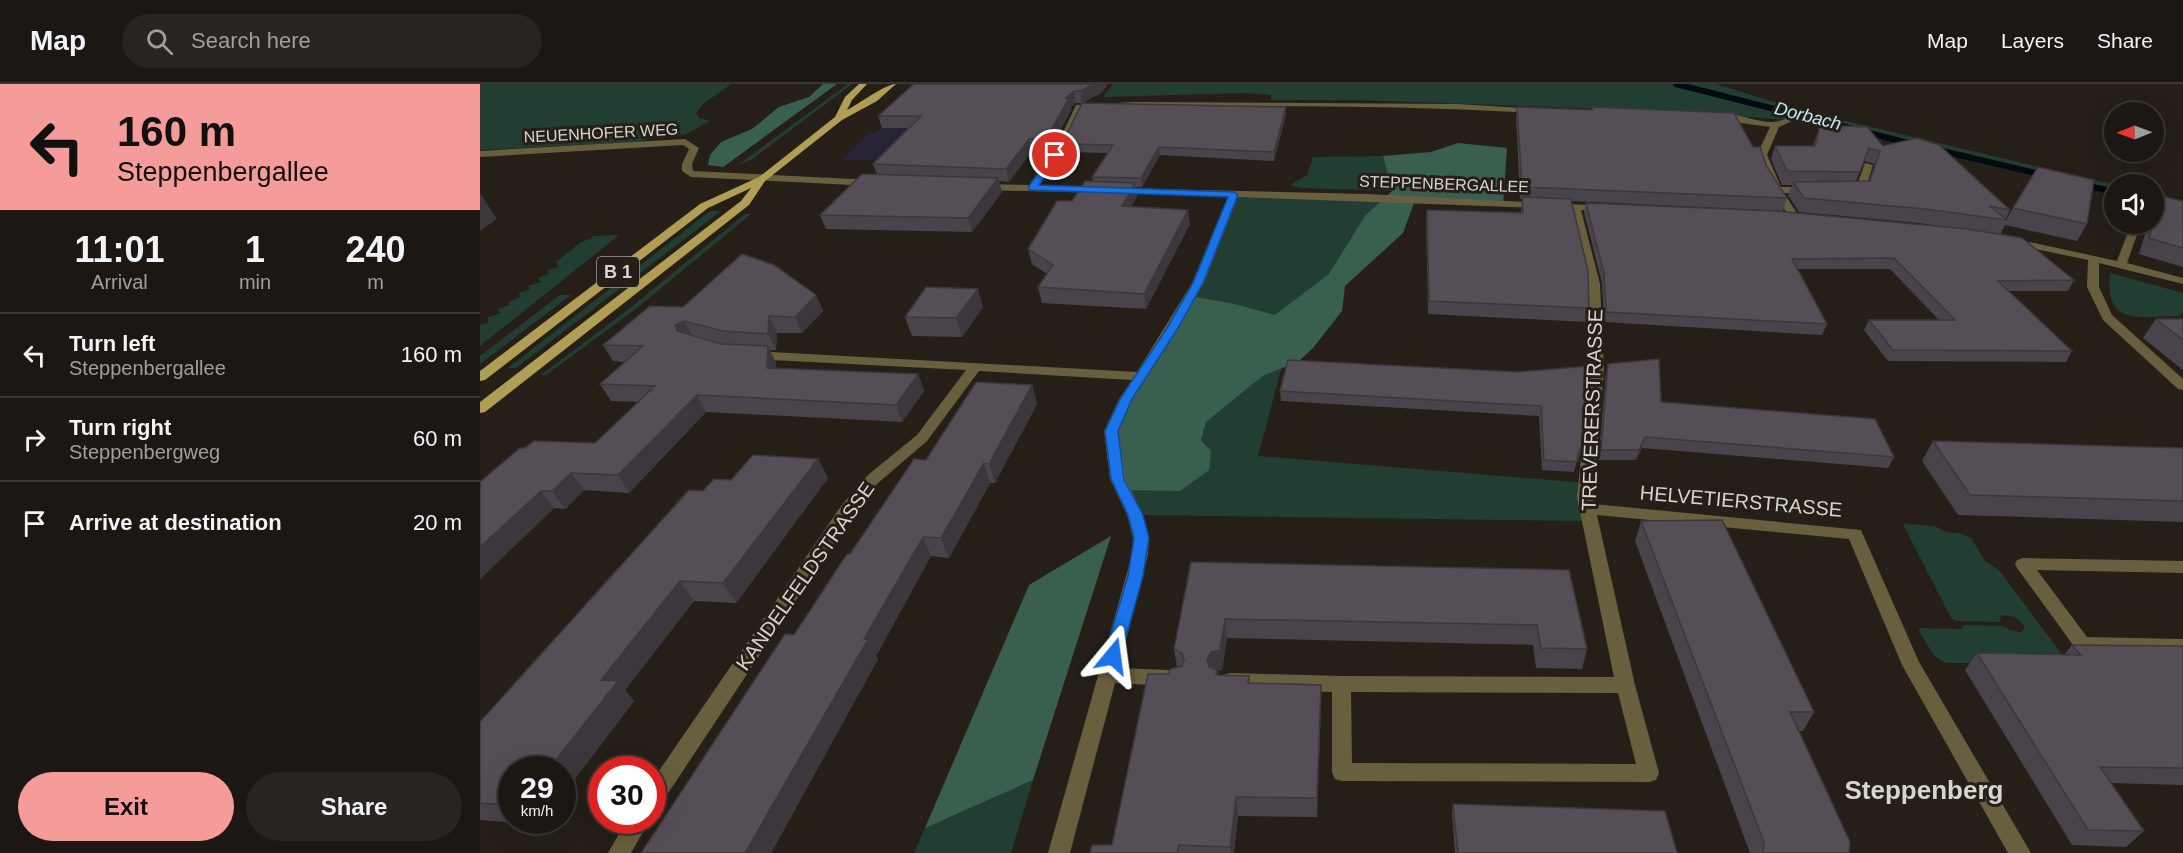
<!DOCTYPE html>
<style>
:root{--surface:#1c1712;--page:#292420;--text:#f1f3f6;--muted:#a09f9f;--line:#3a3632;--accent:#f59b9a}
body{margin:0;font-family:Helvetica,sans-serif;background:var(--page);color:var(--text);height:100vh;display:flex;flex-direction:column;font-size:22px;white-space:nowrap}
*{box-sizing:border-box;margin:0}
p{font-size:20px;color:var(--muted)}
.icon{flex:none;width:33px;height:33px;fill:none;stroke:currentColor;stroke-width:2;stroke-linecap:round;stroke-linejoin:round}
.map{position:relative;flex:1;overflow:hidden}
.drawer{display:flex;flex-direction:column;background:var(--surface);width:480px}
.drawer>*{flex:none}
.guide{background:#f59b9a;color:#111;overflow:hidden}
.needle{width:39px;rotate:269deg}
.buttons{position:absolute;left:1624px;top:18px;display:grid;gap:12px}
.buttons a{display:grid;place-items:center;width:60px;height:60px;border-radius:50%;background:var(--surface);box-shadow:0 6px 24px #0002,0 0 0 2px var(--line);font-size:30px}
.speed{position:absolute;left:18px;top:672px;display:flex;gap:12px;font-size:30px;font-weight:700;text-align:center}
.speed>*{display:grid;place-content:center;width:78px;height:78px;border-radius:50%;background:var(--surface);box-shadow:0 6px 24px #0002,0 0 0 2px var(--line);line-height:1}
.speed small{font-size:15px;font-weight:400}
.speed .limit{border:9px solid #d22;background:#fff;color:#111}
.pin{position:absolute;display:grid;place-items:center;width:51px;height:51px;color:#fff;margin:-26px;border:3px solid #fff;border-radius:50%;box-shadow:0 2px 6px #0007}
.me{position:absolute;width:66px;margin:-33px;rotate:16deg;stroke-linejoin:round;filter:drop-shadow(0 0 4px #0008)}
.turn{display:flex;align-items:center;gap:21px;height:126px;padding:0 18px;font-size:27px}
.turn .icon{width:78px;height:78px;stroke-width:2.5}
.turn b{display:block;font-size:42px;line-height:51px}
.eta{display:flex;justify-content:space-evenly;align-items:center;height:102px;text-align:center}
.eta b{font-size:36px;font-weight:600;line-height:42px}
.cta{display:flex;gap:12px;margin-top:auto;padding:12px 18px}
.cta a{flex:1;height:69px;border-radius:36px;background:var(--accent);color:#111;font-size:24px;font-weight:600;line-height:69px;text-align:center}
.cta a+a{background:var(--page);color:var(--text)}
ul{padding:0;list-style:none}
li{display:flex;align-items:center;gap:18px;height:84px;padding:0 18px;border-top:2px solid var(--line)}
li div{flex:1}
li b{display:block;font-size:22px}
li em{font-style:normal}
header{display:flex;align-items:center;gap:36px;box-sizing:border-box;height:84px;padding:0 30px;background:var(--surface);border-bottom:2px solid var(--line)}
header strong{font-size:28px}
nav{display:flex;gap:33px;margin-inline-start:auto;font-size:21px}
.search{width:420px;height:54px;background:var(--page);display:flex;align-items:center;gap:15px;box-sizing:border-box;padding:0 21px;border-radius:33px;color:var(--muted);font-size:22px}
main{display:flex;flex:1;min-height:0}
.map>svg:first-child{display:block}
.education{fill:#292435}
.green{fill:#223e32}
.forest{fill:#39604f}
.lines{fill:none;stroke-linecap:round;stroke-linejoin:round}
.stream{stroke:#000a11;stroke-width:6}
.minor{fill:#685f3e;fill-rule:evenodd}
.primary{fill:#b19e55;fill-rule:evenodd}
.wall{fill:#49434b;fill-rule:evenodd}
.shaded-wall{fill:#3c373d}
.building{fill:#554e57;stroke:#3c373d;stroke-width:1.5}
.route{fill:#1a73e8;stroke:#114b97;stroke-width:1.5}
.labels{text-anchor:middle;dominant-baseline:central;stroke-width:6;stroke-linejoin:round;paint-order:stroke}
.far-street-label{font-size:16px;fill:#d8d4cf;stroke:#251f18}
.far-water-label{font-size:18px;font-style:italic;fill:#bfeafa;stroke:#251f18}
.shield{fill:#251f18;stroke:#a29e98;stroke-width:1.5}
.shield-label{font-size:18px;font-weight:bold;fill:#d8d4cf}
.street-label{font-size:20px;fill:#d8d4cf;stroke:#251f18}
.near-neighbourhood-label{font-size:26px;font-weight:bold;fill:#d8d4cf;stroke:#251f18}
</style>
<header>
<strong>Map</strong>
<div class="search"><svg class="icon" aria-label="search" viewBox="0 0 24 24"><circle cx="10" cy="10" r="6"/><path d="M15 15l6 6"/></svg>Search here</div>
<nav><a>Map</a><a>Layers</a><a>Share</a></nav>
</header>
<main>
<section class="drawer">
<div class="guide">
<div class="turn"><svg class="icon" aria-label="left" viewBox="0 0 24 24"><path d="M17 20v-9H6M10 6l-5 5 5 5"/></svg><div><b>160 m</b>Steppenbergallee</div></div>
</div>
<div class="eta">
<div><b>11:01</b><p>Arrival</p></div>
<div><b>1</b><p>min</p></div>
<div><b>240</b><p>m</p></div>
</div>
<ul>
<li><svg class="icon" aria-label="left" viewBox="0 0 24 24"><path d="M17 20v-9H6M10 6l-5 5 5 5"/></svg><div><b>Turn left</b><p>Steppenbergallee</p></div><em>160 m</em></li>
<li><svg class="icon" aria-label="right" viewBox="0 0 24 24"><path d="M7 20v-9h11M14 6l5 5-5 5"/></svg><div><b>Turn right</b><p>Steppenbergweg</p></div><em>60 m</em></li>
<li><svg class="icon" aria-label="arrive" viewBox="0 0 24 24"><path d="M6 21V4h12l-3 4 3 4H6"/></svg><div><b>Arrive at destination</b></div><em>20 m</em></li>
</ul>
<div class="cta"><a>Exit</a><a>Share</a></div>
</section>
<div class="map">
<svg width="1703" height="769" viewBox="0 0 1703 769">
<rect width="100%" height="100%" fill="#251f18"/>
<polygon class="education" points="586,29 589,31 587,36 553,36 412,77 361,76 389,49 395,49 403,41"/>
<g class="green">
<polygon points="0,0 251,0 222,21 216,29 219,34 230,37 204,51 173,53 160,58 0,66"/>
<polygon points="368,0 372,0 271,76 258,81"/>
<polygon points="633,0 1236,0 1320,26 1635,101 1635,110 1322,37 1187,27 876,16 791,16 791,11 764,9 623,13"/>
<polygon points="903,72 912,107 821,104 810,101 827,91 833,73"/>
<polygon points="754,111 905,114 804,275 778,372 1107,399 1109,437 655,431 637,331 692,244"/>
<polygon points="230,127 241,127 36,284 28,284"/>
<polygon points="265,130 271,130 157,224 66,291 61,291 150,224"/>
<polygon points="139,151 0,262 0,241 9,238 7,234 20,229 18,225 30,221 28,218 40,213 39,209 50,205 48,202 61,198 58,194 69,190 68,186 79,183 76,178 101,158 113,154 111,152"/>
<path d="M1630 189 1703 209V228L1699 232C1660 232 1624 244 1630 189Z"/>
<polygon points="80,211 91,211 0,280 0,272"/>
<path d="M1423 440 1455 442 1466 448 1478 449 1491 454 1505 477 1519 486 1586 576 1551 579H1466L1454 572 1439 547 1440 544 1481 545 1484 541 1523 542 1532 547 1541 548 1545 543C1540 534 1533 532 1523 531L1519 535 1521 538 1476 537 1471 534Z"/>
<polygon points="553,696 531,769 434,769 445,744"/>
</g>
<g class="forest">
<polygon points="343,0 357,0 243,83 228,81 230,71 241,58 272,45 299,23 329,13"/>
<polygon points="978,59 1027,64 1023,120 935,116 923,149 865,202 862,227 833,264 818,278 784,291 759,311 726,338 721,356 731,367 729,386 700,407 641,406 637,331 710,212 755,220 795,231 849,190 885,132 912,107 903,72 951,68"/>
<polygon points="631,452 553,696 445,744 549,501"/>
</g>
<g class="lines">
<g class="stream">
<polyline points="1196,0 1436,61"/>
<polyline points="1454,65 1568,92"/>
<polyline points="1600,100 1635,108"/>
<polyline points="1674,117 1703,124"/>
</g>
<g class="minor">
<path d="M655 18 978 20 1060 25V29H1057C966 24 875 22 784 22 723 22 663 22 602 25L589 55 559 102 887 110 1128 122 1129 124 1124 127 1101 126 1120 200 1124 286 1113 413 1114 420 1381 446 1439 578 1551 769H1528L1422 581 1369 455 1117 431 1155 601 1179 689 1176 696 1169 698 862 697 855 695 852 688V608L750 605 743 603 741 597 743 591 750 589 861 592 1134 593 1097 413 1110 286 1108 200 1091 125 758 113 724 199 653 315 638 347 646 395 663 431 669 454 668 471 639 584 687 586 694 588 696 594 694 600 687 602 635 599 590 769H568L652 471 653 454 647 431 630 395 624 347 639 315 652 296 499 287 447 357 398 399 373 430 179 723 172 726V697L361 422 388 391 437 351 486 286 274 275 268 271 274 267 657 288 712 199 748 112 501 106 496 103 501 100 550 101 580 55 596 21ZM871 608 1138 609 1156 680 872 679Z"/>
<path d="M1320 28 1327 30 1299 43 1287 71 1301 103H1331L1336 106 1331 109H1304L1320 134 1315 137 1311 136 1285 94 1277 71 1290 43C1279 41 1238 37 1233 34 1249 24 1275 39 1293 38 1302 38 1312 31 1320 28Z"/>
<polygon points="205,55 219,64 212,80 213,87 393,96 398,99 393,102 211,93 202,87 202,80 209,65 203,61 0,73 0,67"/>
<polygon points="1385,79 1393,81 1385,107 1380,110 1367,109 1367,105 1376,104"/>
<polygon points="1653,145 1658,148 1647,179 1703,194 1703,200 1619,179 1619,203 1632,231 1703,295 1703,306 1698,305 1623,236 1607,203 1608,176 1531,160 1526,157 1531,154 1637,177 1648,148"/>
<polygon points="1543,474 1703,477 1703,489 1557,486 1607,553 1703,555 1703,569 1602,567 1596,565 1537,484 1535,480 1537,476"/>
<polygon points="147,736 170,736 151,769 128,769"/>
</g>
<path class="primary" d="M379 0H387L372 16 367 26C379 20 405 0 416 0L397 17 362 36 285 97 269 121 5 328 0 329V318L261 117 271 104 228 124 5 296 0 297V287L220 120 279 93 355 33 365 13Z"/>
</g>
<g class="wall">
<polygon points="434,0 628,0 621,9 602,19 596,19 591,23 591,26 569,68 552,67 529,98 519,97 522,108 492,148 346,145 340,131 397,90 393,80 429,44 402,44 398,32"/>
<polygon points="806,23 806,31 794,77 680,71 662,103 656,103 657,112 651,123 710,140 666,225 562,219 558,203 567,190 552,180 548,165 592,117 613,97 612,93 628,69 583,68 582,60"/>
<polygon points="1037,23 1112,26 1112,23 1273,63 1307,114 1303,127 1092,117 1109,224 1107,238 948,230 946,138 947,126 1041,128 1042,115 1040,115 1036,34"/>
<path d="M1340 41 1403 62 1530 126 1526 135V136L1533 124 1607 140 1597 157 1525 141 1520 151 1594 196 1588 207H1529L1592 267 1586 278 1408 277 1384 246 1389 236H1459L1410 185H1317L1347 240 1342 251 1124 238 1122 199 1104 128 1106 119 1479 145 1439 139 1319 128 1308 111 1312 101H1302L1291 75 1295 62H1333ZM1384 77 1395 80 1389 97H1376Z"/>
<polygon points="1681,112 1703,117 1703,183 1659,170 1668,140 1674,140 1674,123"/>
<polygon points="336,211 343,227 322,249 297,249 296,266 289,266 296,279 295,284 438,290 444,307 422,338 226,328 149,409 104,406 85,425 74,424 0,495 45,364 115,359 159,318 131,317 120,300 145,278 133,277 123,261 203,223"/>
<polygon points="503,223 482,253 432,252 425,233"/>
<polygon points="1676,235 1703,235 1703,286 1663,254"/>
<polygon points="1128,280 1181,318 1414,373 1408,384 1162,364 1156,376 1118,376 1126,290"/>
<polygon points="1038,288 1101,366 1098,377 1097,377 1094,388 1062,386 1059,332 801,317 800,307"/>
<polygon points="552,301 557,320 515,399 510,399 469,474 451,472 396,572 398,575 291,769 161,769 370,470 446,376"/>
<polygon points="1453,357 1703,364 1703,438 1478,431 1442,377"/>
<polygon points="338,375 348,394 256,519 214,517 145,606 154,617 82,712 82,686 32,686 32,736 64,736 61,741 0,736 0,638 223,407 251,396"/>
<polygon points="1161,437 1334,628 1323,647 1319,647 1369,769 1270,769 1155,457"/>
<polygon points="711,478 1089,486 1107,565 1102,585 1056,584 1053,561 747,554 742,586 737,587 738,591 769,592 770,599 841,601 841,620 837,733 758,732 754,769 610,769 632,761 689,590 697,583 694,565"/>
<polygon points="1592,561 1703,562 1703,701 1631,699 1664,747 1646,763 1592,761 1485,586 1497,569 1584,571"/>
<polygon points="973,720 1197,769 975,769 972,730"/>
</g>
<g class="shaded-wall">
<polygon points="614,0 628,0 621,9 602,19 600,7"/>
<polygon points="594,7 596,19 591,23 591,26 569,68 566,55 586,14"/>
<polygon points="806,23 806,31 794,77 794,68"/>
<polygon points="549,55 552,67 529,98 526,85"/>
<polygon points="679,63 680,71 662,103 661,94"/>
<polygon points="518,94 522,108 492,148 488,134"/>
<polygon points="655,99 657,112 644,136 642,122"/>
<polygon points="0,109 17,135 0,147"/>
<polygon points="708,126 710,140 666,225 664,210"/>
<polygon points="498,205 503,223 482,253 476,234"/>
<polygon points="336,211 343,227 322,249 315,233"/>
<polygon points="289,232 297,249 296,266 288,250"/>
<polygon points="204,237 213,253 197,247 195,241"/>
<polygon points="288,262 296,279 295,300 287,284"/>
<polygon points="438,290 444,307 422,338 416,321"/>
<polygon points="552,301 557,320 515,399 509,380"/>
<polygon points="217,311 226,328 149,409 138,391"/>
<polygon points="1165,353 1162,364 1156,376 1159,366"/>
<polygon points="338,375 348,394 256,519 243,499"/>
<polygon points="504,379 510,399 469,474 461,454"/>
<polygon points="91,389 104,406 85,425 72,407"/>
<polygon points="61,407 74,424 0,495 0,463"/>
<polygon points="443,453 451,472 396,572 398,575 291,769 265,769 384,555"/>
<polygon points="200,497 214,517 145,606 154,617 82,712 82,686 68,686 121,596"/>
<polygon points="745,535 747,554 742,586 737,587 740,606 730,595 727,576"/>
<polygon points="841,601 841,620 837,733 837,714"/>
<polygon points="756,713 758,732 754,769 751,769 750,763"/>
<polygon points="56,736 64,736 61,741"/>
</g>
<g class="building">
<polygon points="434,0 614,0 600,7 594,7 586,14 589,14 566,55 549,55 526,85 393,80 441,32 398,32"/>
<polygon points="602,19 806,23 794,68 679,63 661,94 612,93 633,61 582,60"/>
<polygon points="1037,23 1113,26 1112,23 1254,29 1273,63 1280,63 1287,83 1307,114 1042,103"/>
<polygon points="1340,41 1387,43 1403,62 1437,54 1459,61 1530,126 1509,122 1527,136 1445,125 1324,114 1313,98 1390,97 1400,67 1389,64 1380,88 1307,87 1295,62 1335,62"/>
<polygon points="1558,83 1614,96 1607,140 1533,124"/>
<polygon points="382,90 518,94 488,134 340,131"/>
<polygon points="605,97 655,99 642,122 708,126 664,210 558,203 573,181 548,165 577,117 592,117"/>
<polygon points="1681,112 1703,117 1703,164 1669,154 1673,140 1674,140 1674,136"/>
<polygon points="1042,113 1091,115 1108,187 1109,224 949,217 947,126 1043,129"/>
<polygon points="1106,119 1296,127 1487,145 1542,154 1594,196 1518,197 1592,267 1413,266 1389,236 1475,236 1414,174 1312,175 1347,240 1126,228 1124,189"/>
<polygon points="262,170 294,181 336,211 315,233 289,232 288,250 243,247 204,237 195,241 197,247 241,260 288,262 287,284 438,290 416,321 217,311 138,391 91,389 72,407 61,407 0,463 0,398 40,364 45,364 54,357 115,359 175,302 120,300 163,262 123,261 170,222 203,223"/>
<polygon points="446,203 498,205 476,234 425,233"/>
<polygon points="1676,235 1703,235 1703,256"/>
<polygon points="1179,275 1181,318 1395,335 1414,373 1165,353 1159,366 1121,366 1128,280"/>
<polygon points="808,276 1038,288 1109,282 1101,366 1099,366 1096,378 1064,376 1061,322 800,307"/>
<polygon points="496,298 552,301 509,380 504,379 461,454 443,453 384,555 388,555 265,769 161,769 305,550 314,551 367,470 370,470 434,375 446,376"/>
<polygon points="1453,357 1703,364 1703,417 1490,411"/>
<polygon points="273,371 338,375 243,499 200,497 121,596 138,597 68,686 32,686 32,721 0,719 0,638 209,406 223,407 234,395 251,396"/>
<polygon points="1242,436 1334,628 1310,628 1370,758 1369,769 1283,769 1284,758 1161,437"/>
<polygon points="711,478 1089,486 1107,565 1061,564 1057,541 745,535 740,566 731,568 727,576 729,583 737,586 736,591 769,592 768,599 841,601 837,714 756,713 750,763 699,761 697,769 610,769 612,761 632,761 668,590 689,590 690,585 702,582 704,576 702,569 694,565"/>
<polygon points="1592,561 1703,562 1703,684 1620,683 1664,747 1608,746 1497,569 1601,571"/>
<polygon points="973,720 1185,727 1197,769 978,769"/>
</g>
<polygon class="route" points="575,68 580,71 559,101 754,108 758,111 723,199 698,244 652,315 638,347 644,395 663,431 669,454 663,492 641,572 639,576 633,578 627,576 624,572 648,492 654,454 648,431 631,395 625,347 640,315 687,244 713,199 748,113 549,106 549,102 572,69"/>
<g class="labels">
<g class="far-street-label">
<text transform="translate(121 49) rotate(-3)">NEUENHOFER WEG</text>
<text transform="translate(964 100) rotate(2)">STEPPENBERGALLEE</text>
</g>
<g class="far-water-label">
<text transform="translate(1328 32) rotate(14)">Dorbach</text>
</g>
<rect class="shield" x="117" y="173" width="42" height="30" rx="4.5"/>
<g class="shield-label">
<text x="138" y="188">B 1</text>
</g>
<g class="street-label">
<text transform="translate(1112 326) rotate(-88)">TREVERERSTRASSE</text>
<text transform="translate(1261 417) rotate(5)">HELVETIERSTRASSE</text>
<text transform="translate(325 492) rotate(-55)">KANDELFELDSTRASSE</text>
</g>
<g class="near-neighbourhood-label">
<text x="1444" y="706">Steppenberg</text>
</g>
</g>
</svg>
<div class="buttons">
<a><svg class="needle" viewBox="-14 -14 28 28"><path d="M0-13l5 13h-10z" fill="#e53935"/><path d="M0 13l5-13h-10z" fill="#a09f9f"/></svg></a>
<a><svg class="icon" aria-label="sound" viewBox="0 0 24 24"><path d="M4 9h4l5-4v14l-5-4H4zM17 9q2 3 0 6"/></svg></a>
</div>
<div class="speed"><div>29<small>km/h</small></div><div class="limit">30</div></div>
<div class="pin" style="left:575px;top:71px;background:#d93025"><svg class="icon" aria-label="arrive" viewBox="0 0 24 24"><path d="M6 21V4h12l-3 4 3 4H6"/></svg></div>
<svg class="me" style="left:633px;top:572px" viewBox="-20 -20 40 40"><path d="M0-17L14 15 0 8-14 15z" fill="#1a73e8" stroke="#fff" stroke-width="4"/></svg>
</div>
</main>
